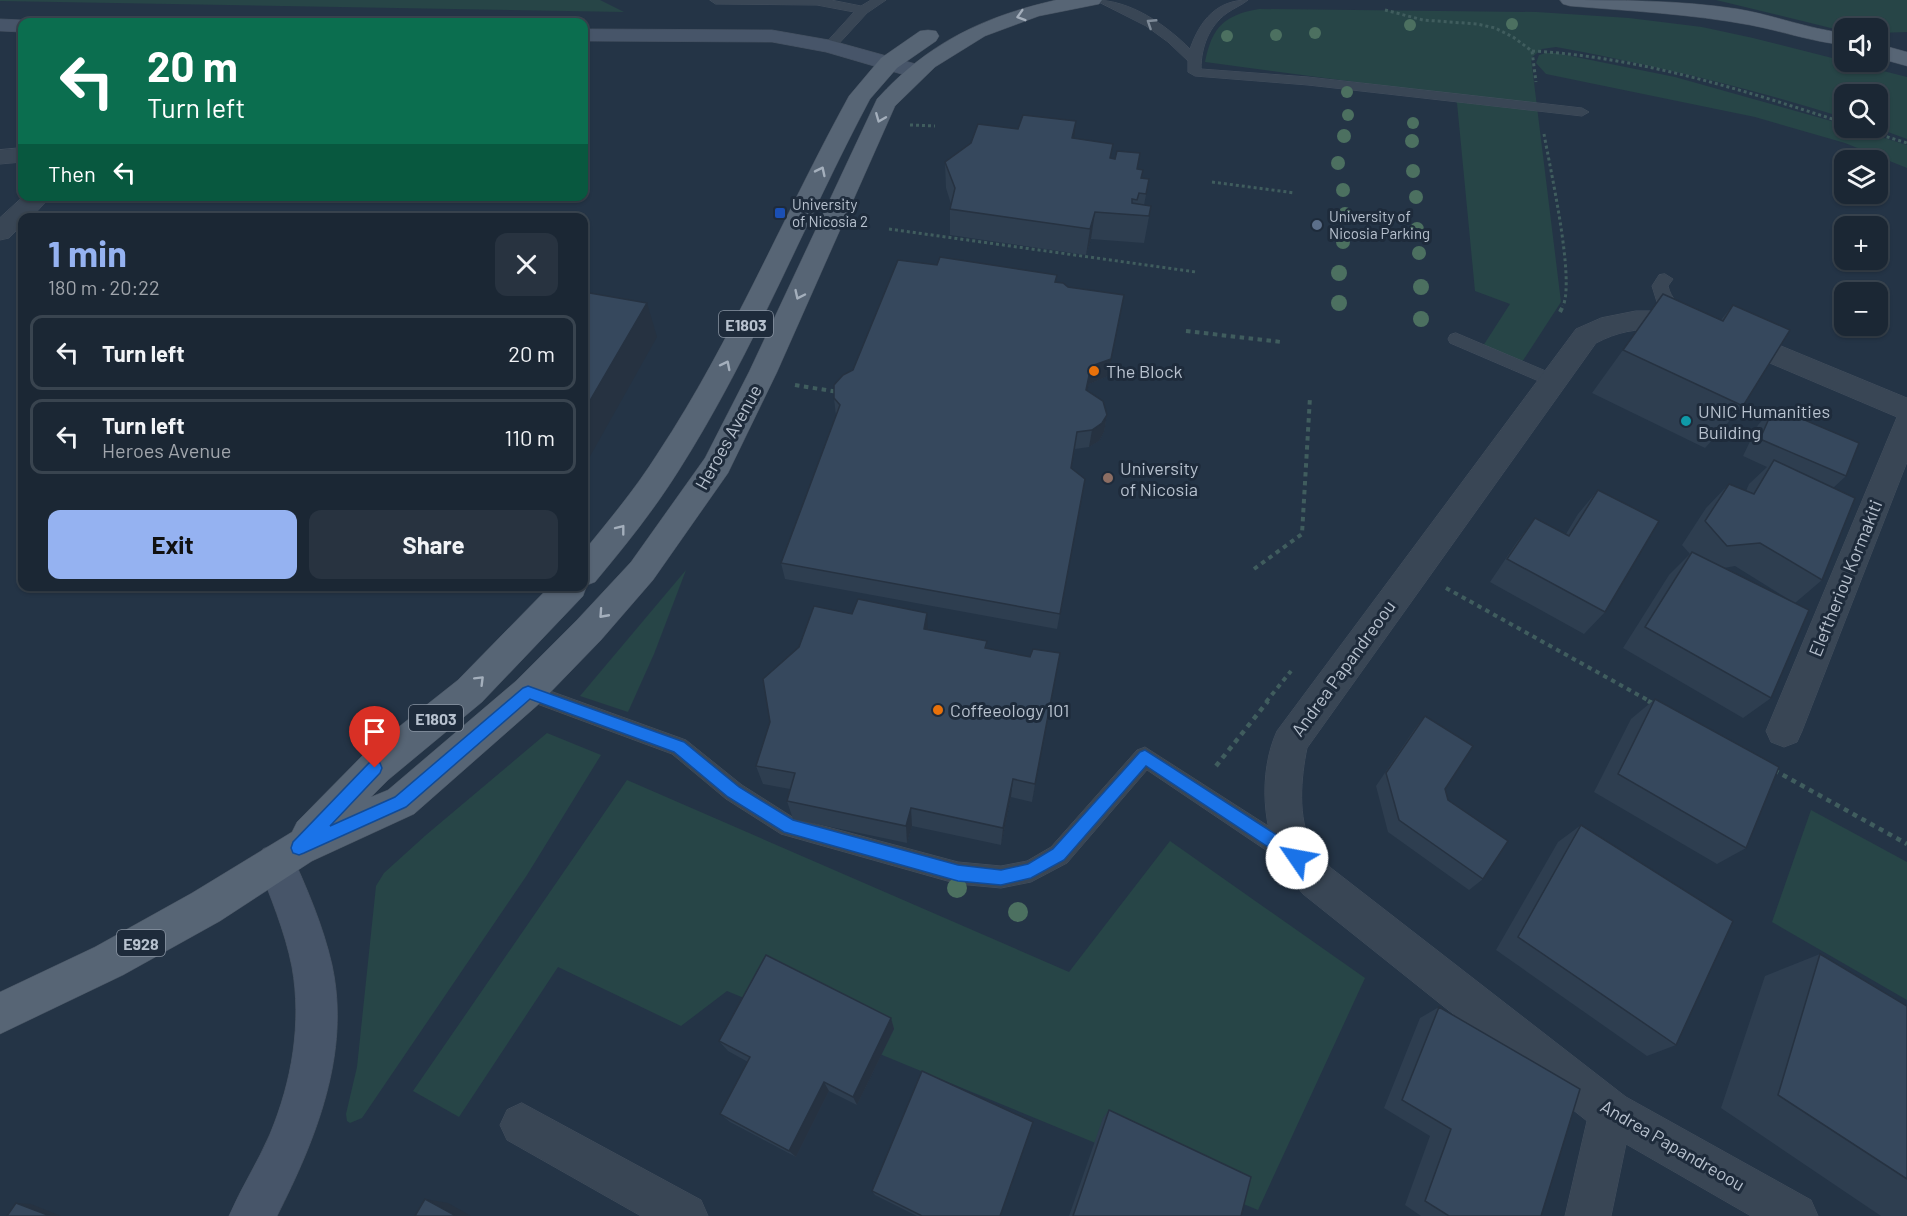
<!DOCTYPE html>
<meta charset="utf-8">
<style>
:root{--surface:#1b2734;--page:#283340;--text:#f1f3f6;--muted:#a0a5ac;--line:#39444f;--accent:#95b2f1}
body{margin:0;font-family:Barlow,sans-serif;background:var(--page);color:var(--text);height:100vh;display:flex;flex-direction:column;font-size:22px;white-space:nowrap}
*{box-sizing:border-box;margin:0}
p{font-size:20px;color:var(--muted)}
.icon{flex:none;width:33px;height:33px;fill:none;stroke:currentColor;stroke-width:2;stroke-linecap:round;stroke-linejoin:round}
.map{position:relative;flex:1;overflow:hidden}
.side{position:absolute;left:18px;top:213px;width:570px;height:378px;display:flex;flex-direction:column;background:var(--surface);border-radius:12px;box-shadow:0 2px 4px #0004,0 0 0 2px var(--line)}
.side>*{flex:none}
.banner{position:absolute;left:18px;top:18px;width:570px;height:183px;border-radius:12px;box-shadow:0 2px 4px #0004,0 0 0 2px var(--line);background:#0b6e4f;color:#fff;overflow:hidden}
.tools{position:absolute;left:1834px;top:18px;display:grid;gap:12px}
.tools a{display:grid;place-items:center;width:54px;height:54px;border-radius:12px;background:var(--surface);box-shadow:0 2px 4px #0004,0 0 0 2px var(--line);font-size:30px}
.pin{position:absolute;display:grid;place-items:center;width:51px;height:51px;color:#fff;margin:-62px -26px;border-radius:50% 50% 50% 0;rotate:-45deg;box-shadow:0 0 6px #0007}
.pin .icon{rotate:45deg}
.me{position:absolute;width:66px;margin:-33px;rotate:303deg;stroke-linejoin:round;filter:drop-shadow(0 0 4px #0008)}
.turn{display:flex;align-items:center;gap:21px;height:126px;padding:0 30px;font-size:27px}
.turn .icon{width:78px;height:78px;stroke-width:2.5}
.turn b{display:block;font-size:42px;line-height:51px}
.then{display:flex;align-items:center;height:57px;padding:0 30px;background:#0003;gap:12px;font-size:22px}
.round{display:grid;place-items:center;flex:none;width:63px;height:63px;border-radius:12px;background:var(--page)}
.head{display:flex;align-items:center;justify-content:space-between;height:102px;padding:0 30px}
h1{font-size:36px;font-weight:700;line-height:45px;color:var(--accent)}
.primary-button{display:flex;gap:12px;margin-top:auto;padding:12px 30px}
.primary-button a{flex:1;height:69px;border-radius:12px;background:var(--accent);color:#111;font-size:24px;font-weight:700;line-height:69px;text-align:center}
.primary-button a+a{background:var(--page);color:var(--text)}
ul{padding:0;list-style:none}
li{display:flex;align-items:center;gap:18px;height:75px;margin:0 12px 9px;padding:0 18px;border:3px solid var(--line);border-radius:12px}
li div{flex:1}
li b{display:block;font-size:22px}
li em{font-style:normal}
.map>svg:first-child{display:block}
.green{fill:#274547}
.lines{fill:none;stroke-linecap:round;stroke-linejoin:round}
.lane-casing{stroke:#434f5e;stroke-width:1}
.street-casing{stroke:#434f5e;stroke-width:1}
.secondary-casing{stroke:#434f5e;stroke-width:1}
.primary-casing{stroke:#434f5e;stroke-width:1}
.path-far2{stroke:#405d5e;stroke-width:3;stroke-dasharray:3 3;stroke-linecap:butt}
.path-far1{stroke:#405d5e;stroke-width:4;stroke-dasharray:4.5 4.5;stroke-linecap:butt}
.path{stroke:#405d5e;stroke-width:4.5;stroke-dasharray:5 5;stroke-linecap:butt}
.lane{fill:#394655;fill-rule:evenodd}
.street{fill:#394655;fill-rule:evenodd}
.secondary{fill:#475569;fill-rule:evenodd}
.primary{fill:#576575;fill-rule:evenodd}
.tree{fill:#4c7060}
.wall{fill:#2e3e50;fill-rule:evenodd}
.shaded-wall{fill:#263241}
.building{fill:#36485d;stroke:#263241;stroke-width:1.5}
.oneway{stroke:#a4afbc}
.oneway2{stroke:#7e8a98}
.route{fill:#1a73e8;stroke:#114b97;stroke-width:1.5}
.transit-dot{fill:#1a4fb4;stroke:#1e2b3b;stroke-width:2}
.service-dot{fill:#5c6f8a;stroke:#1e2b3b;stroke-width:2}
.food-dot{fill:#e8710a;stroke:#1e2b3b;stroke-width:2}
.culture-dot{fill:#0f9aa8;stroke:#1e2b3b;stroke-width:2}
.education-dot{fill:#8d6e63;stroke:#1e2b3b;stroke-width:2}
.labels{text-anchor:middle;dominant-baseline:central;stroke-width:6;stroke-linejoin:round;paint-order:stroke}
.far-poi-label{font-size:15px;fill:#b7c1ce;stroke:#1e2b3b;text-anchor:start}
.shield{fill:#1e2b3b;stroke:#8994a2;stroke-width:1.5}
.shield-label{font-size:16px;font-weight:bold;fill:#b7c1ce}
.poi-label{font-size:18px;fill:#b7c1ce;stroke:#1e2b3b;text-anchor:start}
.street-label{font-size:18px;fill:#b7c1ce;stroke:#1e2b3b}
</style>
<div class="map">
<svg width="1907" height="1216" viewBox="0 0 1907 1216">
<rect width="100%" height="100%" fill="#243446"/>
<g class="green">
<polygon points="0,0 600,0 624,12 0,1"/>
<polygon points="1716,0 1907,0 1907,32 1878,33 1878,28 1839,30"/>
<path d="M1259 9 1537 12 1629 18 1702 27 1753 38 1907 77V139L1877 128 1878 94H1845V118C1750 88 1654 65 1556 47L1542 49 1531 58 1561 302 1522 362 1483 346 1510 304 1475 291 1457 103 1453 99 1438 93 1205 62C1212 27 1224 15 1259 9Z"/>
<polygon points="1546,53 1556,53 1675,77 1842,124 1845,128 1852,128 1907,145 1907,168 1845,143 1755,117 1546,74 1536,63 1539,55"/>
<polygon points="686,570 654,654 628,712 580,696"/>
<polygon points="547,733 601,755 527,875 362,1118 350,1123 347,1121 346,1114 357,1067 376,886 384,873 426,835"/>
<polygon points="627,780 1069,972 1170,841 1365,978 1258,1210 727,991 681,1026 558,967 459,1117 413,1091"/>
<polygon points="1811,810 1907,862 1907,1000 1772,922"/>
</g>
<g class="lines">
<g class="lane-casing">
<g id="lane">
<polygon points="710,0 831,0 861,6 871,0 886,0 867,13 834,49 829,50 823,46 854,12 817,5 716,4"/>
<path d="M1095 0C1130 0 1165 24 1190 49 1200 20 1217 0 1248 0 1242 5 1234 8 1227 13 1209 26 1201 47 1201 69L1308 77 1582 108 1589 112 1582 116 1308 85 1195 76 1188 72V61L1168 42 1146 26Z"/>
<path d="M1665 274 1673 279 1668 286C1671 299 1680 305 1687 316L1685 320H1673L1657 302 1652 286 1659 275Z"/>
<polygon points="1456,333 1560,377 1562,381 1560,385 1548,385 1450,343 1448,339 1450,335"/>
<polygon points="528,683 686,740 742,785 794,818 958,862 1001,866 1027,861 1051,847 1137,750 1145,747 1301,847 1304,855 1301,863 1293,866 1285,863 1147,770 1067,863 1031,882 1001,888 958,884 781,834 726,799 672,754 521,698 518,692 521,686"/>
</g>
</g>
<g class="street-casing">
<g id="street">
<polygon points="22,148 22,162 0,164 0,150"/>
<polygon points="24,196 51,196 31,218 22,218 22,225 9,238 0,240 0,218"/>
<path d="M1636 311H1661L1698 317 1702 324 1698 331C1685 334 1673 331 1660 330 1636 328 1617 332 1596 343L1307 748C1301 777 1297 818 1312 846 1316 854 1325 861 1331 868L1626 1097 1811 1200 1818 1216H1751L1626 1144 1611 1216H1565L1587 1121 1303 894C1298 887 1290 881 1285 872 1262 832 1258 773 1277 731L1576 329 1601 318Z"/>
<polygon points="1735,327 1907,398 1907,462 1802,731 1797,742 1784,747 1771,742 1766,731 1897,417 1725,344 1721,337 1725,330"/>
<polygon points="522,1103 701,1200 708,1216 641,1216 507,1140 500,1125 507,1110"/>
</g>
</g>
<g class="secondary-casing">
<g id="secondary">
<polygon points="0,19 22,20 30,22 22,22 22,32 0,31"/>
<polygon points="584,29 772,30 829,40 923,66 926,71 923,76 915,78 826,52 772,42 584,41"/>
<path d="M276 844 289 849C306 886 323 925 332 965 351 1053 316 1139 277 1216H229C241 1188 258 1162 270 1134 292 1081 302 1023 292 967 285 931 270 896 257 862L263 849Z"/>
</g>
</g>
<g class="primary-casing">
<g id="primary">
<path d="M1056 0H1102L1099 4 1039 16 985 36 935 67 895 106 777 372 728 473 653 580 601 640 540 703 414 814 312 861 220 921 123 975 0 1034V992L95 947 192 893 292 832 297 822 362 756 458 680 550 586H584V551C610 519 636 488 658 453 732 341 784 214 849 96L881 58 920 31 928 30 936 31 939 36 936 41 897 68 870 99C805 221 754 352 679 470 654 510 625 546 595 582L587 585 583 596 482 702 388 780 371 797 388 790 516 681 577 620 631 562 705 458 749 372 877 99C928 43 982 17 1056 0Z"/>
<path d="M1560 0C1619 0 1679 0 1738 9 1774 15 1808 29 1845 33V45C1812 42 1782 31 1750 25 1691 14 1630 11 1570 6L1563 4Z"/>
<polygon points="1878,44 1907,52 1907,66 1878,58"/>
</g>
</g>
<g class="path-far2">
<polyline points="1385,10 1423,20 1477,24 1495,28 1513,37 1532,51 1536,82"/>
<path d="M1532 51C1641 57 1742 90 1845 123"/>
<polyline points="910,125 935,126"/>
<polyline points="1858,128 1907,143"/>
<path d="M1544 134C1550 168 1575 279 1563 306"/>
<polyline points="1212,182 1295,193"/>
<polyline points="889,229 1196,272"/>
</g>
<g class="path-far1">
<polyline points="1560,312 1564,304"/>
<polyline points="1186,331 1281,342"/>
<polyline points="795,385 838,392"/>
<polyline points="1254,569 1302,534 1310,397"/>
<polyline points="1446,588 1651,702"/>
<polyline points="1266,702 1291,671"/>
</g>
<g class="path">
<polyline points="1648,701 1654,704"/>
<polyline points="1216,766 1268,701"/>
<polyline points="1774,770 1907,844"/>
</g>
<use href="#lane" class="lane"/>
<use href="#street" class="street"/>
<use href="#secondary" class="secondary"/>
<use href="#primary" class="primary"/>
</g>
<g class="tree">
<circle cx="1512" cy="24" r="6"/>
<circle cx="1410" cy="25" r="6"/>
<circle cx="1315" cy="33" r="6"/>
<circle cx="1276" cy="35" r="6"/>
<circle cx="1227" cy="36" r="6"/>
<circle cx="1347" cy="92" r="6"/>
<circle cx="1348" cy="115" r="6"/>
<circle cx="1413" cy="123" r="6"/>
<circle cx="1344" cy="136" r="7"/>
<circle cx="1412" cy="141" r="7"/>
<circle cx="1338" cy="163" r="7"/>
<circle cx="1413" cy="171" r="7"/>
<circle cx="1343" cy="190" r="7"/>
<circle cx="1416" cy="197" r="7"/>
<circle cx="1345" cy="214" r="7"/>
<circle cx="1417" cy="229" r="7"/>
<circle cx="1343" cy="242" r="7"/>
<circle cx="1419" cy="253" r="7"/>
<circle cx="1339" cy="273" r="8"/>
<circle cx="1421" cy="287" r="8"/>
<circle cx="1339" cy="303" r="8"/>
<circle cx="1421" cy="319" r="8"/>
<circle cx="957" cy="888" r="10"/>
<circle cx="1018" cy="912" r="10"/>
</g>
<g class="wall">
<polygon points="1074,139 1111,158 1137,169 1141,178 1149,179 1144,205 1151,206 1144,243 1091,239 1086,255 950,235 950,209 951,204 946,188 945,162"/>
<polygon points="1056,282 1068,287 1124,295 1108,376 1089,384 1087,391 1107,415 1104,432 1099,441 1089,447 1075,449 1071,468 1082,496 1057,629 785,579 781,563 836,416 834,398 853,370"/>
<polygon points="1733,305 1743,406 1705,448 1592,393 1623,350 1721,320"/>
<path d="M1774 407 1846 476 1833 488 1822 580 1795 603 1771 698 1743 718 1623 648 1669 575 1690 554 1682 545 1706 508 1729 484 1746 491 1749 484 1767 467 1743 456 1758 425ZM1735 566 1793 602 1724 568Z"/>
<polygon points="1598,490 1605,612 1584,634 1490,582 1517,542 1535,518 1566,534 1578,514"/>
<polygon points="928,630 987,641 986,649 1030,657 1060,653 1032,802 1011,797 1001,845 912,826 907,843 793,819 787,801 790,789 763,784 756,766"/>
<polygon points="1655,699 1746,848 1717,864 1594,792 1631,719"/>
<polygon points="1425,716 1448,800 1483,879 1469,890 1388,832 1376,786 1414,730"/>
<polygon points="1581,825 1676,1045 1647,1056 1496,950 1558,842"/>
<polygon points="1820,954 1907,1006 1907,1216 1881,1216 1721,1108 1765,976"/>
<polygon points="1439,1007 1541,1216 1421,1216 1405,1205 1430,1136 1384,1108 1420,1018"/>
<polygon points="891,1018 894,1029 857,1105 829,1091 796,1157 730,1122 720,1114 748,1062 728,1051 719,1041"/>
<polygon points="1109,1110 1241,1216 1069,1216 1103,1118"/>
<polygon points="872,1191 1000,1216 917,1216 875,1195"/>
</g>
<g class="shaded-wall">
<polygon points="1076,121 1073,148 1072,138"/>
<polygon points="1095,212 1091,239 1086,255 1090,229"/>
<polygon points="1124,295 1108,376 1089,384 1083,408 1091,366"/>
<polygon points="647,303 657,337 584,467 584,411"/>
<polygon points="1107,415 1104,432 1099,441 1089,447 1092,430"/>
<polygon points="927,613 928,635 924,629"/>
<polygon points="1060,653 1056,675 1032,802 1035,784"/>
<polygon points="1013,779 1011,797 1001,845 1003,828"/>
<polygon points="911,808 912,826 907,843 906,826"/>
<polygon points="891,1018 894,1029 857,1105 853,1097"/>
<polygon points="824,1082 829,1091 796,1157 789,1151"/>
<polygon points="425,1199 448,1203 471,1216 456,1216"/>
<polygon points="16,1203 31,1204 61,1216 50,1216"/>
</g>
<g class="building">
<polygon points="1023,115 1076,121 1072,138 1113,144 1110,158 1115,159 1117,151 1140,153 1137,169 1143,170 1141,178 1149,179 1146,194 1139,193 1137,200 1132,199 1132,203 1151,206 1149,216 1095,212 1090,229 950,209 955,188 945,162 971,143 978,124 1018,129"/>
<polygon points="940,257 1057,275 1055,282 1063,283 1068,287 1124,295 1111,359 1091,366 1086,390 1103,401 1107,415 1102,423 1092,430 1077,432 1071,468 1085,479 1060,614 781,563 840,405 834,398 834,385 843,375 853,370 898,260 937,265"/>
<polygon points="584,292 647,303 584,411"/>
<polygon points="1663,294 1723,321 1733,305 1790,330 1743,406 1623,350"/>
<polygon points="1774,407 1859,443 1846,476 1760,439"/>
<polygon points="1774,460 1855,498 1822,580 1760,543 1727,546 1705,521 1729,484 1754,494"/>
<polygon points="1598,490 1659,521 1605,612 1507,559 1535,518 1569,536"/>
<polygon points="1692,552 1809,610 1771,698 1645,627"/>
<polygon points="858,599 927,613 924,629 987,641 985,648 1030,657 1033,649 1060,653 1035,784 1013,779 1003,828 911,808 906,826 787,801 795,773 756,766 770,722 763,679 799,647 814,606 852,614"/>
<polygon points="1655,699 1779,767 1746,848 1618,774"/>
<polygon points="1425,716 1473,746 1445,789 1448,800 1508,841 1483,879 1399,820 1386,773"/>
<polygon points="1581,825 1733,921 1676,1045 1518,937"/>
<polygon points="1820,954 1907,1006 1907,1179 1778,1095"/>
<polygon points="766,955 891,1018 853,1097 824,1082 789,1151 720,1114 750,1057 719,1041"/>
<polygon points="1439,1007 1580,1089 1541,1216 1449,1216 1425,1201 1451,1129 1402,1100"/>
<polygon points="922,1071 1033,1122 1000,1216 922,1216 872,1191"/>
<polygon points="1109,1110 1251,1177 1241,1216 1073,1216"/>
<polygon points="425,1199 456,1216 415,1216"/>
<polygon points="16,1203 50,1216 7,1216"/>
</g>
<defs><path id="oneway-chevron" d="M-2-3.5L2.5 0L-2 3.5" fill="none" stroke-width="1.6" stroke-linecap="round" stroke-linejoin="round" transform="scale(1.5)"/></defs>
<g class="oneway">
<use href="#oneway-chevron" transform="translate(1021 16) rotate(163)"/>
<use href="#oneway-chevron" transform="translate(880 118) rotate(112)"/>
<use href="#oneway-chevron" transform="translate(821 171) rotate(-64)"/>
<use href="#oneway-chevron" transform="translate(799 295) rotate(115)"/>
<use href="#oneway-chevron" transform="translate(726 365) rotate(-63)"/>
<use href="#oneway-chevron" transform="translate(621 529) rotate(-52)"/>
<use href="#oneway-chevron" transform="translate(603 614) rotate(132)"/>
<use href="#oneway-chevron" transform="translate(480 680) rotate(-45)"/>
</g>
<use class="oneway2" href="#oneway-chevron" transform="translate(1151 23) rotate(-147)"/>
<polygon class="route" points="528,686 684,742 739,787 793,820 958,865 1001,870 1028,864 1053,849 1140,752 1145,750 1303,852 1305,858 1303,863 1297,865 1292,863 1146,766 1064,860 1031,878 1001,885 958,881 784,832 728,797 674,752 530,699 406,807 304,853 299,855 293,853 291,848 293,842 369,763 375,761 380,763 382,768 380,773 330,826 395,797 523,688"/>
<rect class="transit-dot" x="774" y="207" width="12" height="12" rx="3"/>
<circle class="service-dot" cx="1317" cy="225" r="6"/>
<g class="food-dot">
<circle cx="1094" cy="371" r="6"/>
<circle cx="938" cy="710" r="6"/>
</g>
<circle class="culture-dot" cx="1686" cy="421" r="6"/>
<circle class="education-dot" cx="1108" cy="478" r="6"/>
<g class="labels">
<g class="far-poi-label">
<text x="792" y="204">University<tspan x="792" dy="17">of Nicosia 2</tspan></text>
<text x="1329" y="216">University of<tspan x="1329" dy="17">Nicosia Parking</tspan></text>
</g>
<g class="shield">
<rect x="719" y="311" width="54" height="26" rx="4.5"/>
<rect x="409" y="705" width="54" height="26" rx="4.5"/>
<rect x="117" y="930" width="48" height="26" rx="4.5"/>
</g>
<g class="shield-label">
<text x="746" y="324">E1803</text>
<text x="436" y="718">E1803</text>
<text x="141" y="943">E928</text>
</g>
<g class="poi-label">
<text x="1106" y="371">The Block</text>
<text x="1698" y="411">UNIC Humanities<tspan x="1698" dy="21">Building</tspan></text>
<text x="1120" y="468">University<tspan x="1120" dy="21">of Nicosia</tspan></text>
<text x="950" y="710">Coffeeology 101</text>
</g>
<g class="street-label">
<text transform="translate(728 437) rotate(-61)">Heroes Avenue</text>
<text transform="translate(1845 578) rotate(-68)">Eleftheriou Kormakiti</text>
<text transform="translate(1343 668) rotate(-54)">Andrea Papandreoou</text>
<text transform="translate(1673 1145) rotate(30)">Andrea Papandreoou</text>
</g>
</g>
</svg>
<div class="tools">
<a><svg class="icon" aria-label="sound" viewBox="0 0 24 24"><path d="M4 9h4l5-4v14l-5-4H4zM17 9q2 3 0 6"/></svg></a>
<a><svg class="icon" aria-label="search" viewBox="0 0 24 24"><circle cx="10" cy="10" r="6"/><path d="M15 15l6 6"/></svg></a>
<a><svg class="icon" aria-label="layers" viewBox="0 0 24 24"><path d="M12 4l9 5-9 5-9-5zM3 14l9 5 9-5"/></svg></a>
<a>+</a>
<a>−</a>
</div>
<div class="pin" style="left:375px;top:768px;background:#d93025"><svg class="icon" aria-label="arrive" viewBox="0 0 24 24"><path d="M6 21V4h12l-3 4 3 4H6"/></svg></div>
<svg class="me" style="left:1297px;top:858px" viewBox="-20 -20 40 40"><circle r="19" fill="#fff"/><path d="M0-13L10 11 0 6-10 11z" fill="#1a73e8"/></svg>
<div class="banner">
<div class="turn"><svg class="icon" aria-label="left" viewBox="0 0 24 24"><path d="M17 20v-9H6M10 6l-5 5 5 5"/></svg><div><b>20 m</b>Turn left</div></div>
<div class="then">Then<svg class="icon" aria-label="left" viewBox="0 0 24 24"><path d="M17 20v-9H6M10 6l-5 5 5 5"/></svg></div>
</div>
<section class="side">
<div class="head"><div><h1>1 min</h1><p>180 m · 20:22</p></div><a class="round"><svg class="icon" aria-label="close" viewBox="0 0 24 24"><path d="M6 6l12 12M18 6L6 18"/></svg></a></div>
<ul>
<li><svg class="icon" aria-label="left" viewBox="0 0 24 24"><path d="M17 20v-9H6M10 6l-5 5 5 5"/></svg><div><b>Turn left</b></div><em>20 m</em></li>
<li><svg class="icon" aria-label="left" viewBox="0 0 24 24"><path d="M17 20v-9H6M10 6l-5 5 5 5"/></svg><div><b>Turn left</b><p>Heroes Avenue</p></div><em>110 m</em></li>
</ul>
<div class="primary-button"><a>Exit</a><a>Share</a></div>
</section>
</div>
